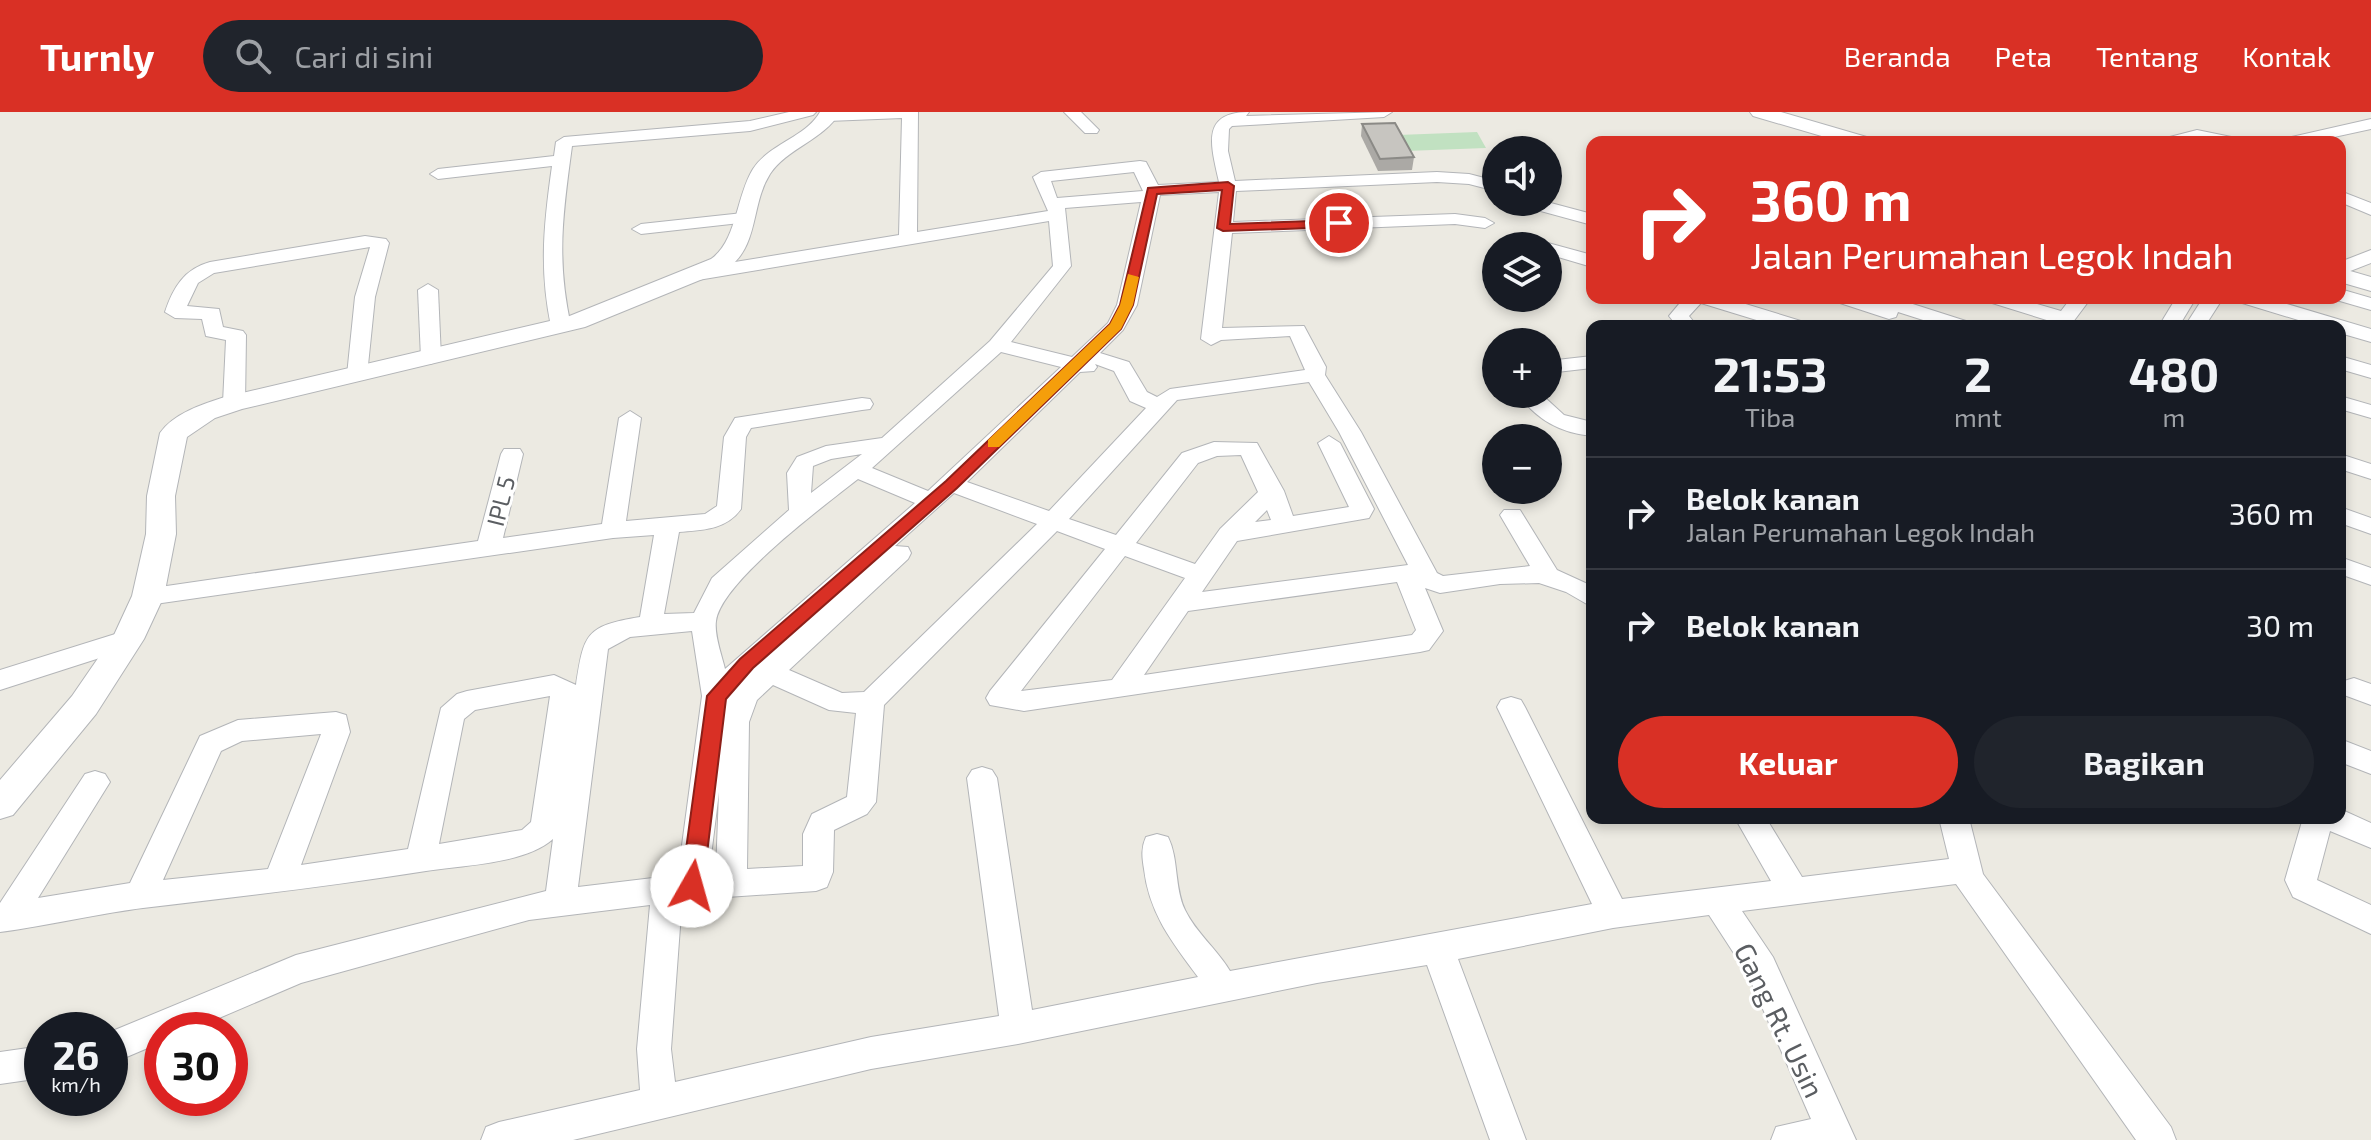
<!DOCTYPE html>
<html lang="id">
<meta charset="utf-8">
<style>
:root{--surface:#171b24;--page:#20242c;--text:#f1f3f6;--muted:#9ea1a6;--line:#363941;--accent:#d93025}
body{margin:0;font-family:"Exo 2",sans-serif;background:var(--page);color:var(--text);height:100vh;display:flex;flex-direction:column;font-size:30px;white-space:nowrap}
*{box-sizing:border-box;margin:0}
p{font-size:26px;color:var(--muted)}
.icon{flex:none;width:44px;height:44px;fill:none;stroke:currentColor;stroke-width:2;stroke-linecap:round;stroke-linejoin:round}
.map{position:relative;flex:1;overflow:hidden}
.drawer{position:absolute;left:1586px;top:208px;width:760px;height:504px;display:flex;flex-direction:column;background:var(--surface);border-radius:16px;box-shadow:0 4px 12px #0003}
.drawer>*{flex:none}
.banner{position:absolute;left:1586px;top:24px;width:760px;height:168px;border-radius:16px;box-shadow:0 4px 12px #0003;background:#d93025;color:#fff;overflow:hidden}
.tools{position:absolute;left:1482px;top:24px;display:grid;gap:16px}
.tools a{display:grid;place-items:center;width:80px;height:80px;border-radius:50%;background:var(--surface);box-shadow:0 4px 12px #0003;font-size:40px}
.speed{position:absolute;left:24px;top:900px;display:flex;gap:16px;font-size:40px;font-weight:700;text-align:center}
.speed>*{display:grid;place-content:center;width:104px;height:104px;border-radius:50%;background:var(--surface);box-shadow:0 4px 12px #0003;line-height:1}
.speed small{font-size:20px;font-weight:400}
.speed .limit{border:12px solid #d22;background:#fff;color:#111}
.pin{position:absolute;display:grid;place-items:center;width:68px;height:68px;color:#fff;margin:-34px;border:4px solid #fff;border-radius:50%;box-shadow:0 2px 8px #0007}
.me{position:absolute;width:88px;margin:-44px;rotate:7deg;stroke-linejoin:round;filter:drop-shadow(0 0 6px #0008)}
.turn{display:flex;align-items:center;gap:28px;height:168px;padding:0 32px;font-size:36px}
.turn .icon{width:104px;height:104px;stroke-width:2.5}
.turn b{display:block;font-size:56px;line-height:68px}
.eta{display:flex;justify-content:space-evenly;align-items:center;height:136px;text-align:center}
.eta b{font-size:48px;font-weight:700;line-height:56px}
.primary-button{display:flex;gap:16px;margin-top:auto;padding:16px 32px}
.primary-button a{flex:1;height:92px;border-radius:48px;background:var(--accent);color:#fff;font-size:32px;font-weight:700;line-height:92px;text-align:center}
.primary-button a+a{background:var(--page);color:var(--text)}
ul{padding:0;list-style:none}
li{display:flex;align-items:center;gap:24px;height:112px;padding:0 32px;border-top:2px solid var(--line)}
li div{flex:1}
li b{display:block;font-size:30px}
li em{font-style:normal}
header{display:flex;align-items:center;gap:48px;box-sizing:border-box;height:112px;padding:0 40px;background:var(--accent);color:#fff}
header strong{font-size:38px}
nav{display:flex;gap:44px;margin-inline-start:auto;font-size:28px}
.search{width:560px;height:72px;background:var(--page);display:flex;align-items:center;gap:20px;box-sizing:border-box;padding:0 28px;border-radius:44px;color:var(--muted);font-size:30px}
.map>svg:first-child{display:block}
.green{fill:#c1e1c1}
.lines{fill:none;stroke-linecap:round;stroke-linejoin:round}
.minor-casing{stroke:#b3b5b8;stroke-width:2}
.tertiary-casing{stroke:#b3b5b8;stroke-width:2}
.minor{fill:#fff;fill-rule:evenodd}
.tertiary{fill:#fff;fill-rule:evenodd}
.wall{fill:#aba9a5}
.building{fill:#c7c5c0;stroke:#8b8a86;stroke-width:2}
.route{fill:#d93025;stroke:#8d1f18;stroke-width:2}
.slow{fill:#f59e0b}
.labels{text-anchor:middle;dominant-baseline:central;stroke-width:6;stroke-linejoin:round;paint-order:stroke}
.street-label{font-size:24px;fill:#5b5e62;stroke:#fff}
.near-street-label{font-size:28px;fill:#5b5e62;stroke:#fff}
</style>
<header>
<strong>Turnly</strong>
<div class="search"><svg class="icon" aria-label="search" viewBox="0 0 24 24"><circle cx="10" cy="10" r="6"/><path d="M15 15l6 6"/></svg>Cari di sini</div>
<nav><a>Beranda</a><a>Peta</a><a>Tentang</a><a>Kontak</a></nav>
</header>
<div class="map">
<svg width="2371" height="1028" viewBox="0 0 2371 1028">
<rect width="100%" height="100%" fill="#eceae2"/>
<polygon class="green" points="1477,20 1486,36 1406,39 1398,23"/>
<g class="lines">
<g class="minor-casing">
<g id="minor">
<path d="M789 0H816L813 3 750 19 572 34C563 101 556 147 571 214L561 220 551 214C539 157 544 111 552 54L438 67 430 62 438 57 554 44 556 30 564 25 750 9Z"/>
<path d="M918 0 917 120 1048 99 1033 65 1041 60 1140 49 1146 50 1158 73 1219 70C1211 34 1200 0 1249 0L1246 4 1392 0 1384 5 1232 14 1229 17 1228 39 1235 69 1437 60 1469 62 1496 69V79L1469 72 1437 70 1236 79 1233 110 1455 102 1485 106 1494 111 1485 116 1455 112 1232 121 1222 216 1304 214 1326 255 1325 263 1361 320 1437 461 1443 464 1530 454 1500 403 1504 398H1520L1557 458 1592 474V495L1566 480 1539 471 1500 472 1440 481 1425 476 1443 519 1429 538 1420 540 1024 599 990 593 986 586 990 579 1105 437 1057 419 884 593 876 690 867 702 834 718 833 760 827 775 816 779 682 788 671 937 675 970 871 925 999 904 967 666 972 658 982 655 992 658 997 666 1032 898 1198 865C1172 830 1149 801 1144 757 1142 745 1141 736 1146 725L1157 722 1168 725C1179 747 1174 775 1185 798 1196 821 1217 837 1230 859L1592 792 1497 595 1501 588 1511 585 1521 588 1525 595 1622 787 1771 769 1735 706H1766L1802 765 1949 747 1939 706H1969L1983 762 2171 1015 2176 1028H2136L1956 772 1742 799 1773 845 1856 1028H1771L1776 1015 1811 1007 1748 863 1709 803 1613 816 1458 847 1526 1028H1490L1427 853 1317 871 1018 932 871 957 573 1028H481L486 1015 499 1010 640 978 637 937 650 793 529 808 301 871 191 918H162V930L110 952V920L296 843 546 779 553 727C525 752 464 753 426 759 332 774 238 785 143 796 95 802 47 814 0 820V791L85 662 95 659 105 662 110 670 38 786 130 771 200 624 238 608 336 600 346 603 350 620 301 753 408 737 441 596 457 582 467 579 554 563 576 573C584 522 585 514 640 505L654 423 613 426 148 493 139 490 135 484 139 478 478 429 501 342 504 337H520L523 342 503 426 602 412 619 306 630 299 641 306 626 409 705 402 717 394 724 325 735 306 862 286 870 287 873 292 870 297 862 298 751 316 746 325 741 397C726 418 702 418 679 420L664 502 694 501 712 466 789 398 787 361 797 345 826 334 882 326 990 229 1053 154 1049 109 698 168 691 166 689 162 691 158 698 156 899 123 902 6 828 9 820 4 825 0ZM1134 60 1143 79 1057 86 1051 69ZM1219 80 1201 227 1211 233 1221 228 1290 224 1305 258 1170 277 1157 285 1147 280 1129 250 1100 241 1123 218 1137 193 1160 83ZM1141 90 1117 193 1108 211 1072 245 1011 230 1071 154 1065 96ZM1001 240 1061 255 928 379 872 356ZM1095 252 1114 259 1130 289 1146 296 1049 399 967 370 1080 260 1094 259 1097 255ZM1309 270 1339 320 1408 453 1202 480 1237 429 1369 406 1374 397 1340 331 1329 324 1318 331 1349 395 1293 404 1284 379 1257 331 1214 330 1182 341 1116 423 1069 407 1177 288ZM862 342 811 381 813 354 831 347ZM1241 343 1258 380 1220 417 1195 452 1136 431 1198 351 1217 344ZM858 367 915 391 725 557C722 544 714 523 716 509 721 470 825 393 858 367ZM954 381 1037 412 864 580 842 581 789 558 908 447 911 441 908 435 895 434ZM1267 398 1271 408 1255 410ZM1125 444 1185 466 1112 568 1021 579ZM1397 470 1416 518 1412 523 1144 563 1188 499ZM692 519 702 584 678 763 578 775 608 537 630 525ZM773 573 829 598 856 601 847 685 812 702 803 722V754L747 757 749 610 757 588ZM550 584 531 710 522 718 439 732 464 607 475 598ZM321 622 268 757 163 768 221 639 242 629ZM719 680 716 759 709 760Z"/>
<polygon points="1064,0 1081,0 1099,18 1097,21 1085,21"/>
<polygon points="2371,7 2371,17 2311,30 2281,30 2283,27"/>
<polygon points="2197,18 2241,27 2243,30 2160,30 2162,27"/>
<polygon points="2340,79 2371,91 2371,103 2340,90"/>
<polygon points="1519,90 1547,90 1592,102 1592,113 1522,94"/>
<polygon points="743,101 749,102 752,106 749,110 641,122 632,117 641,112"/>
<path d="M365 124 386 127 389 131 375 185 367 263 364 267 357 269 347 263 355 185 370 135 214 161 198 171 187 194 219 197 223 215 243 219 246 223 245 291 242 296H226L223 291 226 228 206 224 202 207 175 206 165 200C173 176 184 157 210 150Z"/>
<polygon points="1548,131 1592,143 1592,155 1548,142 1548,134 1540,134"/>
<polygon points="2371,138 2371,151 2340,163 2340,150"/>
<polygon points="428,172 438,178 441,246 431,252 421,246 418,178"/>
<polygon points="2340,177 2371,186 2371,198 2333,187 2340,186"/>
<polygon points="1684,186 1726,186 1804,210 1807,214 1776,214 1701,191 1689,204 1697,214 1677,214 1669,204"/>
<polygon points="1834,186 1894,186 1969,210 1972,214 1942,214 1898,200 1896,205 1889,207 1837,190"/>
<polygon points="1986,186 2016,186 2061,199 2071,186 2091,186 2070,214 2050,214 2053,210 1989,190"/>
<polygon points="2176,186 2196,186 2179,214 2159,214"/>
<polygon points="2203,186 2223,186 2205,214 2185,214"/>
<polygon points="2236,186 2267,186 2371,217 2371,230 2340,221 2340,214 2318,214 2239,190"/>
<polygon points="1592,244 1592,256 1548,261 1548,249"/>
<polygon points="2340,244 2371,253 2371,266 2340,257"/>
<path d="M1518 282H1541L1564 303 1592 310V324C1560 321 1537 308 1518 282Z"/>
<polygon points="2340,284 2371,293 2371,306 2340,297"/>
<polygon points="2340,342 2371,352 2371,367 2340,357"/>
<polygon points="2340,395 2371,406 2371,422 2340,411"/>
<polygon points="2340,445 2371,456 2371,473 2340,462"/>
<polygon points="128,518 137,520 141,527 137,534 0,578 0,558"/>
<polygon points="2354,566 2371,572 2371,593 2344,583 2340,576 2344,569"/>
<polygon points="2340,627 2371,639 2371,662 2340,650"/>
<polygon points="2340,697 2371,711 2371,736 2330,719 2317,768 2371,793 2371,822 2293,785 2285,768 2303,706 2340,706"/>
<polygon points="42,934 42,966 0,972 0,940"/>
</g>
</g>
<g class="tertiary-casing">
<g id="tertiary">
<path d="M820 0H840C824 28 787 36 770 62 750 94 760 133 727 157L585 215 242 297 215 306 187 325 175 384 176 422 164 484 144 527 96 602 13 703 0 707V668L72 584 114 523 132 484 146 422 147 384 160 321C174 301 203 292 225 285L567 205 711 147C737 129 736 84 753 57 769 32 806 25 820 0Z"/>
<polygon points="1750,0 1781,0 1870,26 1873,30 1842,30 1753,4"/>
<polygon points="2340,156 2371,165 2371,179 2340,170"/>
</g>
</g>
<use href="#minor" class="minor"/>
<use href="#tertiary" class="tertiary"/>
</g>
<polygon class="wall" points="1362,12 1414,45 1412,58 1378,59 1361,24"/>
<polygon class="building" points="1395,11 1414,45 1380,47 1362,12"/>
<polygon class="route" points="1228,70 1234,74 1230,112 1339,108 1345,111 1339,115 1223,119 1217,116 1222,78 1157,82 1133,193 1121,217 957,376 753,556 726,587 703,774 700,781 692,783 684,781 681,774 707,584 740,547 946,369 1110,212 1120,193 1148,76"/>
<polygon class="slow" points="1128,162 1139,165 1133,193 1121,217 999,335 988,335 988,328 1110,212 1120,193"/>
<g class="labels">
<g class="street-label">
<text transform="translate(500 389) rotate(-76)">IPL 5</text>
</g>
<g class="near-street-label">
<text transform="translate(1780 908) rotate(64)">Gang Rt. Usin</text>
</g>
</g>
</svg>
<div class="tools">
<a><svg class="icon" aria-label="sound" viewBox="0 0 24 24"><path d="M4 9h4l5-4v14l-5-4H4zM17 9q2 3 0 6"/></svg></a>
<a><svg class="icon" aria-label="layers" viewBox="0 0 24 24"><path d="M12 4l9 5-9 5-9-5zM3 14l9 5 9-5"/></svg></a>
<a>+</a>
<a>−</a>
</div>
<div class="speed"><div>26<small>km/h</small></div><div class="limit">30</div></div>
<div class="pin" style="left:1339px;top:111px;background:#d93025"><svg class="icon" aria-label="arrive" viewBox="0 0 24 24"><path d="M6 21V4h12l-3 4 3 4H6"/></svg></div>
<svg class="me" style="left:692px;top:774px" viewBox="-20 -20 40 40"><circle r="19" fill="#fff"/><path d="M0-13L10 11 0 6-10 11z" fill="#d93025"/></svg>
<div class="banner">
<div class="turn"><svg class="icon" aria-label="right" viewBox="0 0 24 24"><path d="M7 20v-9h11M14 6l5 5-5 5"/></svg><div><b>360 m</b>Jalan Perumahan Legok Indah</div></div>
</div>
<section class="drawer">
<div class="eta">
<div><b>21:53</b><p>Tiba</p></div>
<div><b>2</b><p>mnt</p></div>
<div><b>480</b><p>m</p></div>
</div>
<ul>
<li><svg class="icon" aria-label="right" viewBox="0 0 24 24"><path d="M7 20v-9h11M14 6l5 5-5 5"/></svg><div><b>Belok kanan</b><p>Jalan Perumahan Legok Indah</p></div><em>360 m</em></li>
<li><svg class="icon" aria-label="right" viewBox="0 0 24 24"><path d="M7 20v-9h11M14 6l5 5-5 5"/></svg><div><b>Belok kanan</b></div><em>30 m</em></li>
</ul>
<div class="primary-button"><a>Keluar</a><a>Bagikan</a></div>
</section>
</div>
